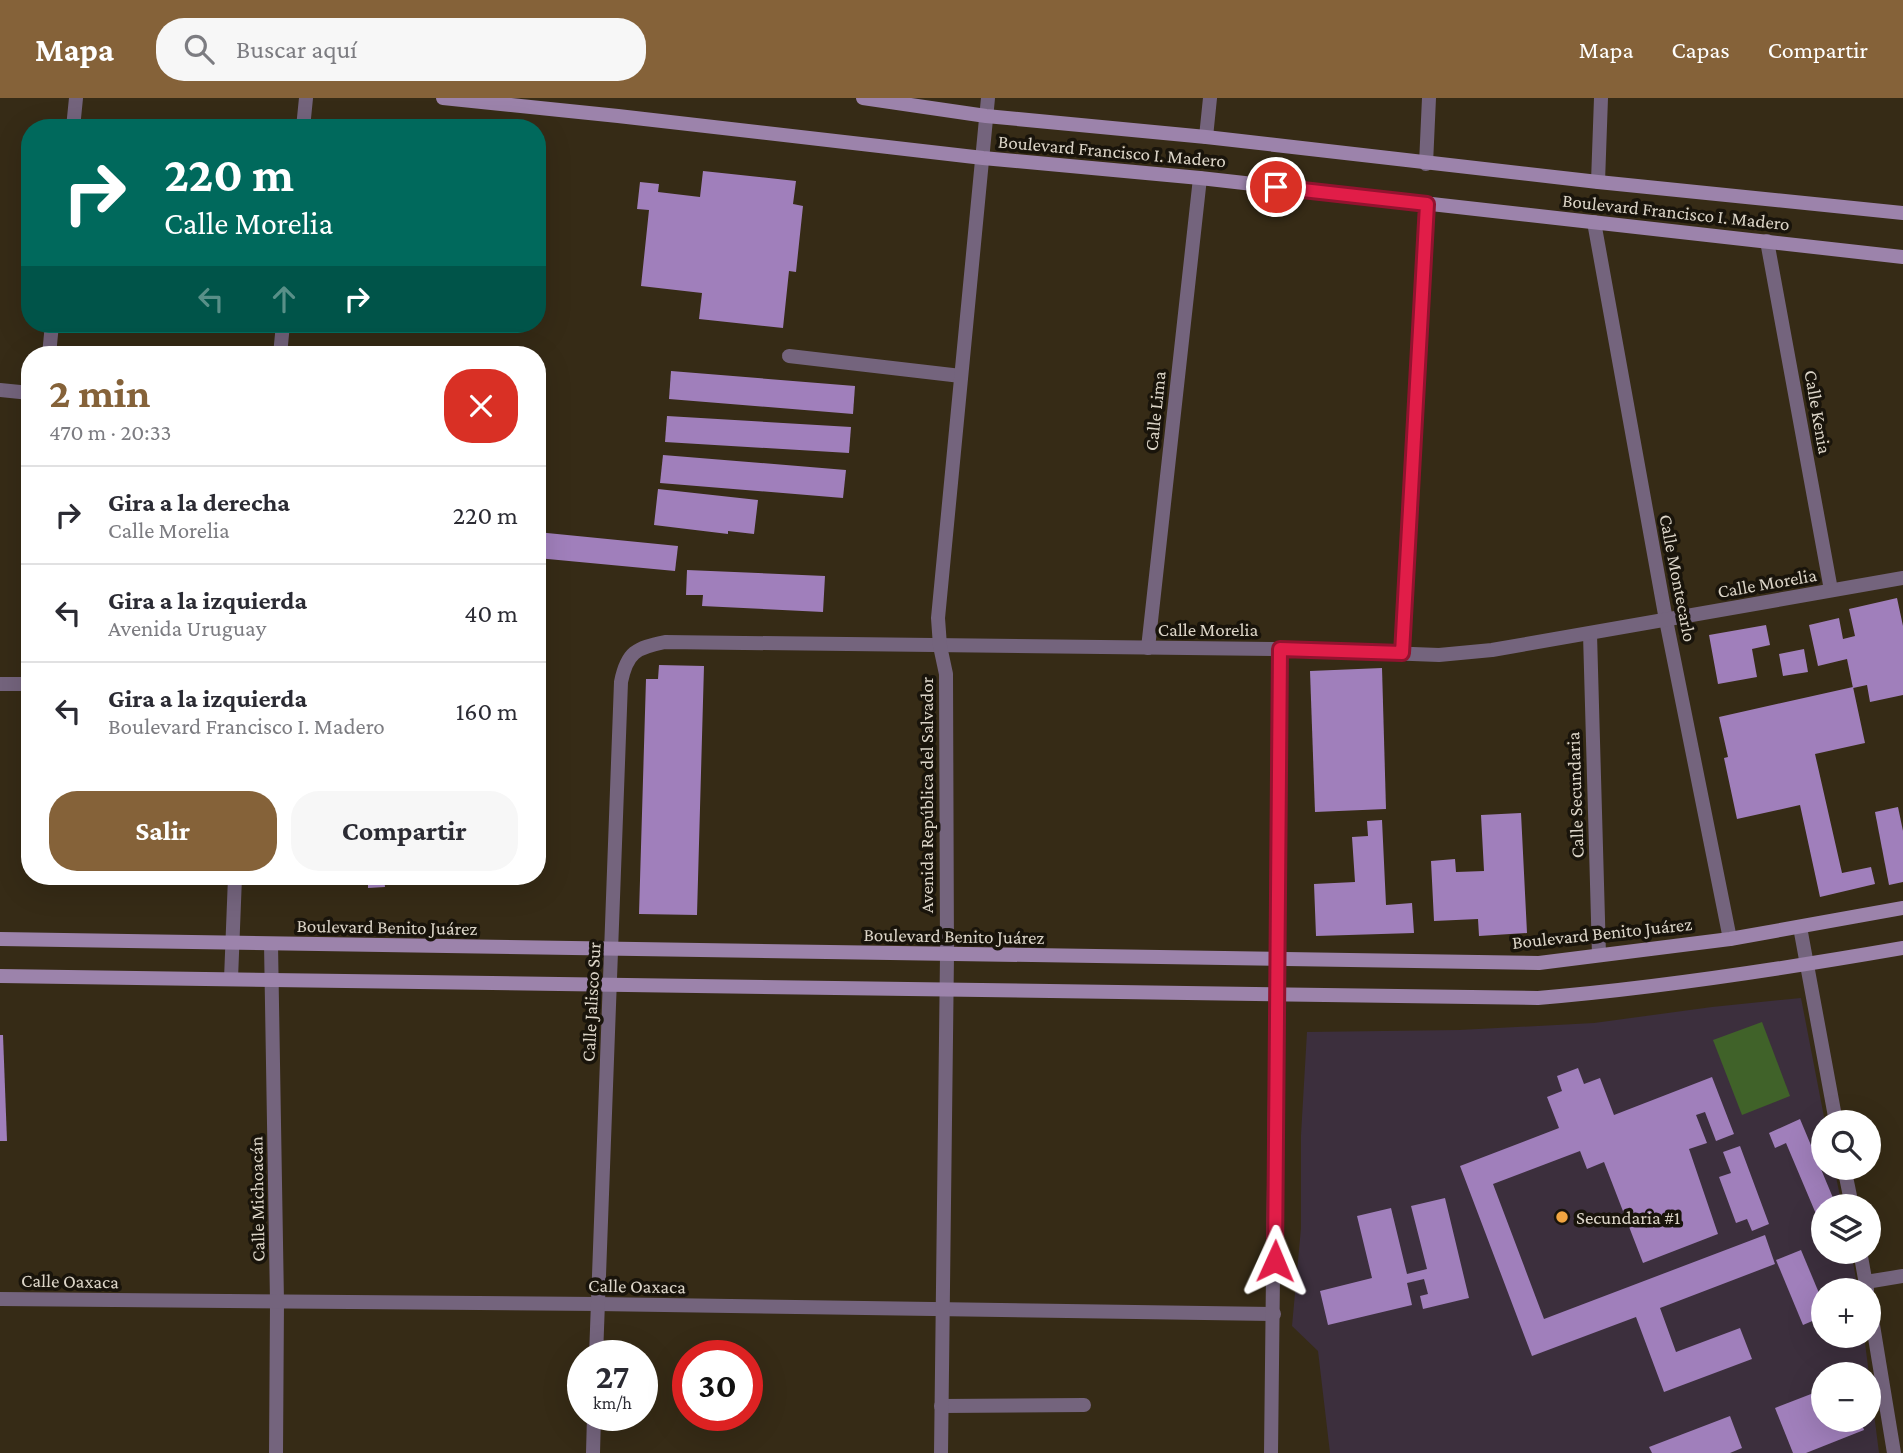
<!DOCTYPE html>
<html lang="es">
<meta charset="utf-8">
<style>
:root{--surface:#fff;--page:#f7f7f7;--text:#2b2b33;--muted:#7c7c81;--line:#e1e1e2;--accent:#856239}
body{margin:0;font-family:"Crimson Pro",serif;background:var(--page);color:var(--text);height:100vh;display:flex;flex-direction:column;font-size:26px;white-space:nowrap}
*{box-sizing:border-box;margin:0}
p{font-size:23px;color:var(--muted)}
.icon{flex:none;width:38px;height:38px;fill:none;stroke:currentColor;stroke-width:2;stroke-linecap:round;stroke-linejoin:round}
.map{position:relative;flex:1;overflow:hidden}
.panel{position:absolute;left:21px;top:248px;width:525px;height:539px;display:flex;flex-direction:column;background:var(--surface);border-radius:28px;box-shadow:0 7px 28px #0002}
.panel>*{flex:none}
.guide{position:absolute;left:21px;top:21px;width:525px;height:214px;border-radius:28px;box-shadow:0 7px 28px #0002;background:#00695c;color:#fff;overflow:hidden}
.tools{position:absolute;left:1811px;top:1012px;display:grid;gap:14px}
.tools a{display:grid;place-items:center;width:70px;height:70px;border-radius:50%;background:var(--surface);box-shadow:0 7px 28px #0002;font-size:35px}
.speed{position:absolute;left:567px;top:1242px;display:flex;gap:14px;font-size:35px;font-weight:700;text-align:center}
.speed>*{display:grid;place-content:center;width:91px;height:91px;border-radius:50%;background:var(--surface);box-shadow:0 7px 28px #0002;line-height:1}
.speed small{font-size:18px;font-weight:400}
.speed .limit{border:10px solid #d22;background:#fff;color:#111}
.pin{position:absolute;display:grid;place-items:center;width:60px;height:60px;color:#fff;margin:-30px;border:4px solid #fff;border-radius:50%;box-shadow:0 2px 7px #0007}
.me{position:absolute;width:77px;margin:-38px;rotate:1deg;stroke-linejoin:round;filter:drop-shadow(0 0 5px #0008)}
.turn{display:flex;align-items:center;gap:24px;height:147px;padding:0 28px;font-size:32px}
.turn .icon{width:91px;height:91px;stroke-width:2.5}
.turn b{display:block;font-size:49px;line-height:60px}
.lanes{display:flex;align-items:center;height:66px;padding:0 28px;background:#0003;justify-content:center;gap:35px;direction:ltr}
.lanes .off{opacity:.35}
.round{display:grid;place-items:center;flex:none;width:74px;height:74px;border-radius:28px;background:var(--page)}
.headline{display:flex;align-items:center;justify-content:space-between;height:119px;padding:0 28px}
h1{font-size:42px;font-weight:700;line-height:52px;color:var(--accent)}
.action{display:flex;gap:14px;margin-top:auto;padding:14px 28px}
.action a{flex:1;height:80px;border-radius:28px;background:var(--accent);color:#fff;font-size:28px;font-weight:700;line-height:80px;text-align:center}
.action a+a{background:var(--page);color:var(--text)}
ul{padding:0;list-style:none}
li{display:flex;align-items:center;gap:21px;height:98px;padding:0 28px;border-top:2px solid var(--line)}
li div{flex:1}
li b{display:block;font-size:26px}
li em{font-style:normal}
header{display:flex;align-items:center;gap:42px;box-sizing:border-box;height:98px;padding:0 35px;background:var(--accent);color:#fff}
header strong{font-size:33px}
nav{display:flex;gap:38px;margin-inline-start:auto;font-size:24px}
.search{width:490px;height:63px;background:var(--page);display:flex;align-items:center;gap:18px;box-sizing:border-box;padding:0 24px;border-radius:28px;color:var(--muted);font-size:26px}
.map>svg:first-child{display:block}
.education{fill:#3c2f3d;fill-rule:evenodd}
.green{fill:#406229}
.building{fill:#a07fbb}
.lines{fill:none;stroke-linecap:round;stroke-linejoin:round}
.minor{stroke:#74647d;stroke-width:14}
.tertiary{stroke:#74647d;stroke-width:14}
.secondary{stroke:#9c83ab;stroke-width:14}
.route-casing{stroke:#92132f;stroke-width:18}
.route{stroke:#e11d48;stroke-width:12}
.poi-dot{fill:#f2a541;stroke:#19140b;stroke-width:2.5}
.labels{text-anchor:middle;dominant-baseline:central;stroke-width:7;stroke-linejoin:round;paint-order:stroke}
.street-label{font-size:19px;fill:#dcd5c8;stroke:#19140b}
.poi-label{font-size:19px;fill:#dcd5c8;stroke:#19140b;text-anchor:start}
</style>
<header>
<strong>Mapa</strong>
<div class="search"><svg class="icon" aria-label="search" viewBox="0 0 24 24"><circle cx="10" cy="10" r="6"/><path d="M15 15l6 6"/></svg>Buscar aquí</div>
<nav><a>Mapa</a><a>Capas</a><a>Compartir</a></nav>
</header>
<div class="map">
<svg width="1903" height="1355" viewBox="0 0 1903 1355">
<rect width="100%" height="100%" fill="#362b16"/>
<path class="education" d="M1801 900 1825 1024H1824V1069H1834L1842 1108H1824V1153H1851L1858 1192H1824V1237H1864L1879 1355H1330L1318 1253 1292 1228 1301 1130V1037L1307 934 1459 932 1594 925 1712 909ZM1824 1276H1869V1321H1824Z"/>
<polygon class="green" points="1762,924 1790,998 1742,1017 1713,942"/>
<g class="building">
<polygon points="703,73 796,83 793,106 803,108 796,174 789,173 783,230 699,221 702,195 641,188 649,112 637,111 640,84 659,86 658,94 700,99"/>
<polygon points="671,273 855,288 853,316 669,301"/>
<polygon points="667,318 851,329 849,355 665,344"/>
<polygon points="663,357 846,372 843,400 660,385"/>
<polygon points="658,391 758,402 754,436 728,433 728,436 654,427"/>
<polygon points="537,434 678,448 675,473 537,460"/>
<polygon points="687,472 825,478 823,514 702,508 703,497 686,497"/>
<polygon points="1897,500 1903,528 1903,597 1870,604 1867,587 1853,590 1847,561 1818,568 1809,527 1839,520 1843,541 1855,538 1849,511"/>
<polygon points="1766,527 1770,547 1752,551 1757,579 1718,586 1709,537"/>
<polygon points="1804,551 1808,574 1783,578 1779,556"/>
<polygon points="659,567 704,568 697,817 639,816 646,581 658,581"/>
<polygon points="1382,570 1386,711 1315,714 1310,573"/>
<polygon points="1853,589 1865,645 1815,656 1842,775 1871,769 1875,786 1820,799 1800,707 1737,721 1724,660 1728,659 1719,619"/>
<polygon points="1898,709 1903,733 1903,784 1889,787 1875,714"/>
<polygon points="1521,715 1527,835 1479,838 1478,821 1434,823 1431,763 1455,761 1456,774 1484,773 1481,717"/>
<polygon points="1382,722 1386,807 1412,805 1414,835 1316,838 1314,786 1355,784 1352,739 1368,738 1367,723"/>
<polygon points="368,779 384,779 385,789 368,790"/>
<polygon points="0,937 3,937 7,1043 0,1043"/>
<polygon points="1578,970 1584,986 1600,980 1614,1017 1712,979 1734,1036 1716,1043 1705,1014 1696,1017 1707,1045 1689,1051 1718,1136 1643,1165 1604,1064 1587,1071 1580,1053 1493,1086 1544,1221 1765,1137 1775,1166 1660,1210 1676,1254 1740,1230 1752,1261 1664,1294 1636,1219 1532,1258 1460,1068 1559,1030 1547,999 1562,993 1557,978"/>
<polygon points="1800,1021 1836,1107 1824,1108 1824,1112 1816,1116 1786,1045 1775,1050 1769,1035"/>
<polygon points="1740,1048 1769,1126 1752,1133 1747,1121 1736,1125 1719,1079 1731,1075 1723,1054"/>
<polygon points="1445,1100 1469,1200 1423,1211 1420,1198 1428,1196 1424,1181 1407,1185 1412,1207 1328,1227 1320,1193 1372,1180 1357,1118 1391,1110 1407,1176 1427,1171 1411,1108"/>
<polygon points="1801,1152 1824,1207 1824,1218 1803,1227 1776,1162"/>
<polygon points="1824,1291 1824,1321 1860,1321 1864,1332 1806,1355 1793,1355 1775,1310"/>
<polygon points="1730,1318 1742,1350 1730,1355 1652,1355 1649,1349"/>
</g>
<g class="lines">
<g class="minor">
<polyline points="73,30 76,0"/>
<polyline points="303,30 306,0"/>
<polyline points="1206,39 1210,0"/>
<polyline points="1426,66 1429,0"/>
<polyline points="1598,84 1601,0"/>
<polyline points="1594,124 1666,522 1730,841"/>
<polyline points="1767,143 1831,492"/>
<polyline points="49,257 52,226"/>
<polyline points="280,257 283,226"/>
<polyline points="789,258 961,278"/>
<polyline points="0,292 30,295"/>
<polyline points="1590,536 1599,857"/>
<polyline points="1148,550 1200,80"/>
<polyline points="1402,555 1427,106"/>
<polyline points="0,586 30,586"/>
<polyline points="271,846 277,1204 276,1355"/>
<polyline points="231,881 235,779"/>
<polyline points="1866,1184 1903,1178"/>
<polyline points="0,1201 597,1206 1274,1216"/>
<path d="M596 1258 621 584C627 554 636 550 665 544L1280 551 1439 557 1492 552 1903 480"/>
<polyline points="941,1308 1084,1307"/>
<polyline points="593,1355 594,1318"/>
<polyline points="941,1355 947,857 946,576 940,548 938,520 988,0"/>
<polyline points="1271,1355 1280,551"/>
</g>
<g class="tertiary">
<polyline points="1800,829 1836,1024"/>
<polyline points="1844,1069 1852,1108"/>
<polyline points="1860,1153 1867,1192"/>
<polyline points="1869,1203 1894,1355"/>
</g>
<g class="secondary">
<polyline points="443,0 618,18 983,60 1200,80 1903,159"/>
<polyline points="863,0 986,18 1206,39 1598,84 1903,115"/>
<polyline points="0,841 1539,865 1730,841 1903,810"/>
<path d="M0 878 1538 900C1660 890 1782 871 1903 850"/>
</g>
</g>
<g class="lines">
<g class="route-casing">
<polyline id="route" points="1275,1163 1280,551 1402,555 1427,106 1276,89"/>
</g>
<use href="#route" class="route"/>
</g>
<circle class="poi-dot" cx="1562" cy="1119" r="7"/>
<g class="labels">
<g class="street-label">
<text transform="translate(1112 53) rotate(5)">Boulevard Francisco I. Madero</text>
<text transform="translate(1676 114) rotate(6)">Boulevard Francisco I. Madero</text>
<text transform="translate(1155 313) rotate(-84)">Calle Lima</text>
<text transform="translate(1818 314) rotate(80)">Calle Kenia</text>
<text transform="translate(1678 480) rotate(79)">Calle Montecarlo</text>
<text transform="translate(1767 485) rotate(-10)">Calle Morelia</text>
<text x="1208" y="531">Calle Morelia</text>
<text transform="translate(926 697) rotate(-90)">Avenida República del Salvador</text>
<text transform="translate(1575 697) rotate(-92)">Calle Secundaria</text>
<text transform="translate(387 829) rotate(1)">Boulevard Benito Juárez</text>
<text transform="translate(1602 835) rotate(-6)">Boulevard Benito Juárez</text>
<text transform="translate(954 838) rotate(1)">Boulevard Benito Juárez</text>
<text transform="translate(591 904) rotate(-87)">Calle Jalisco Sur</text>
<text transform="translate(257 1101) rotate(-91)">Calle Michoacán</text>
<text transform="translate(70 1183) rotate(1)">Calle Oaxaca</text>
<text transform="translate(637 1188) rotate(1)">Calle Oaxaca</text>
</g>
<g class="poi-label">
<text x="1576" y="1119">Secundaria #1</text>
</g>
</g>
</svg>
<div class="tools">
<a><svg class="icon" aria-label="search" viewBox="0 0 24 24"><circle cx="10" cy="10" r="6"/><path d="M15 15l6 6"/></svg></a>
<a><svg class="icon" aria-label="layers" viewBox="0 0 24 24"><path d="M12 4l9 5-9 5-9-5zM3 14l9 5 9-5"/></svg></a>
<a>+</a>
<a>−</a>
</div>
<div class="speed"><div>27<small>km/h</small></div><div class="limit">30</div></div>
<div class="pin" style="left:1276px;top:89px;background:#d93025"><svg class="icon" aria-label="arrive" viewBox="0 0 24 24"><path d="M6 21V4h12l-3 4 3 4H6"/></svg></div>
<svg class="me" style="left:1275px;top:1163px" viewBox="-20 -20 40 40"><path d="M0-17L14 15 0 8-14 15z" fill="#e11d48" stroke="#fff" stroke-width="4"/></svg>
<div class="guide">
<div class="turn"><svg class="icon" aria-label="right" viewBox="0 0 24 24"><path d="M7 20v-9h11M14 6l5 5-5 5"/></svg><div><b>220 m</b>Calle Morelia</div></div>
<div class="lanes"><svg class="icon off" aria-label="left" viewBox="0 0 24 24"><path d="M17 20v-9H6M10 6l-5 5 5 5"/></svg><svg class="icon off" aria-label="ahead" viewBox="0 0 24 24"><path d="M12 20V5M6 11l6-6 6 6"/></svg><svg class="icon" aria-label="right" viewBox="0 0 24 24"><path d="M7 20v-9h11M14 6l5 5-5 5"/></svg></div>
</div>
<section class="panel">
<div class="headline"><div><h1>2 min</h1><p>470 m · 20:33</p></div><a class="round" style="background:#d93025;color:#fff"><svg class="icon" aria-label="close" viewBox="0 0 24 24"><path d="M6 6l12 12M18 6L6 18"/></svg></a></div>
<ul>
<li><svg class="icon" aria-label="right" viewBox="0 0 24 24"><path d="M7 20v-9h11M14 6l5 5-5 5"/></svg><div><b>Gira a la derecha</b><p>Calle Morelia</p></div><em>220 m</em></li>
<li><svg class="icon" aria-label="left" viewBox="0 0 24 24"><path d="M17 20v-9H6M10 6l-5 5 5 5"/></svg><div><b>Gira a la izquierda</b><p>Avenida Uruguay</p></div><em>40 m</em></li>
<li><svg class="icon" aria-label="left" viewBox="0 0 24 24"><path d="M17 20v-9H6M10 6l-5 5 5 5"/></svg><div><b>Gira a la izquierda</b><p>Boulevard Francisco I. Madero</p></div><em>160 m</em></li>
</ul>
<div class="action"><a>Salir</a><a>Compartir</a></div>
</section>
</div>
